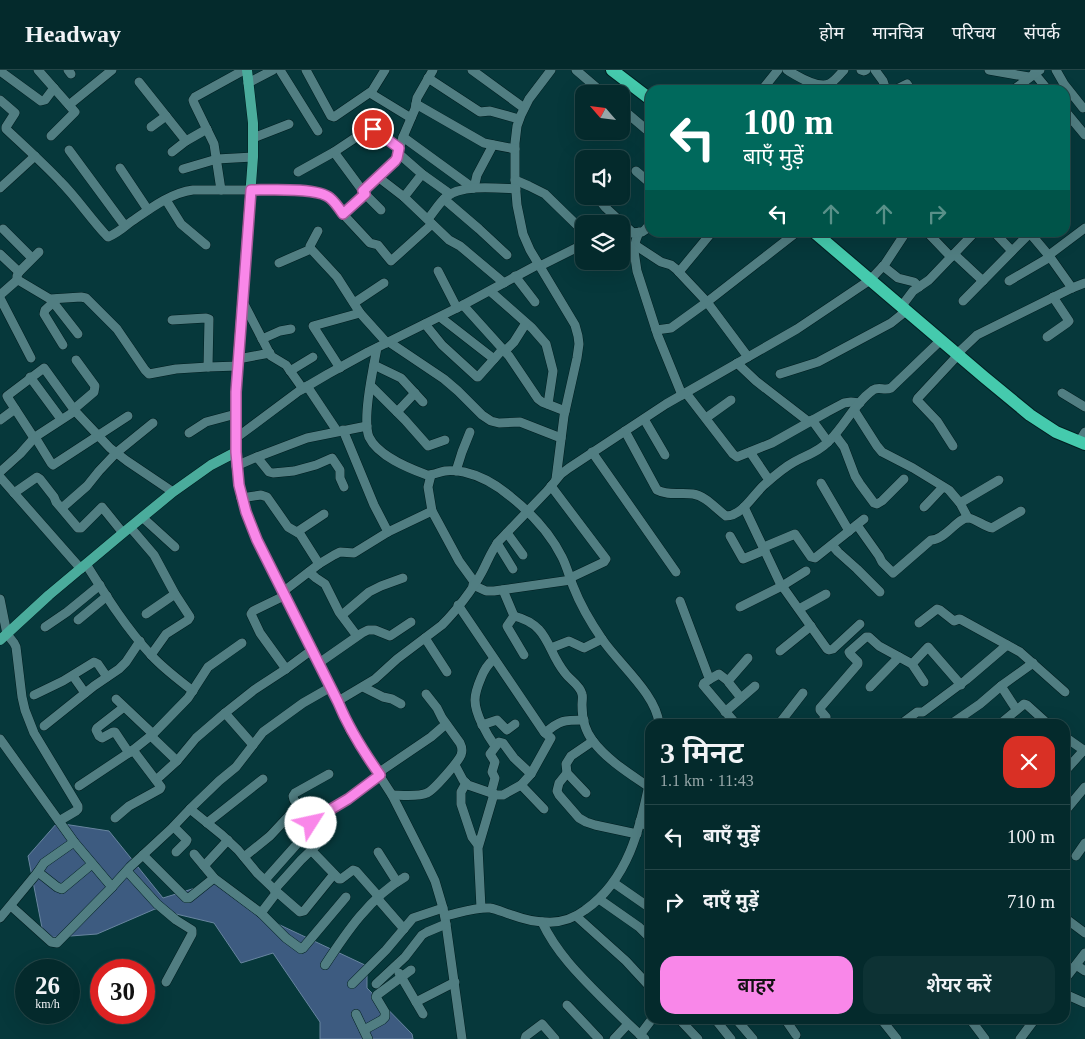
<!DOCTYPE html>
<html lang="hi">
<meta charset="utf-8">
<style>
:root{--surface:#042a2c;--page:#0d3234;--text:#f1f3f6;--muted:#97a7a9;--line:#254648;--accent:#f987e9}
body{margin:0;font-family:"Times New Roman","Noto Sans Devanagari",serif;background:var(--page);color:var(--text);height:100vh;display:flex;flex-direction:column;font-size:19px;white-space:nowrap}
*{box-sizing:border-box;margin:0}
p{font-size:16px;color:var(--muted)}
.icon{flex:none;width:28px;height:28px;fill:none;stroke:currentColor;stroke-width:2;stroke-linecap:round;stroke-linejoin:round}
.map{position:relative;flex:1;overflow:hidden}
.side{position:absolute;left:645px;top:649px;width:425px;height:305px;display:flex;flex-direction:column;background:var(--surface);border-radius:15px;box-shadow:0 5px 20px #0002,0 0 0 1px var(--line)}
.side>*{flex:none}
.banner{position:absolute;left:645px;top:15px;width:425px;height:152px;border-radius:15px;box-shadow:0 5px 20px #0002,0 0 0 1px var(--line);background:#00695c;color:#fff;overflow:hidden}
.needle{width:32px;rotate:298deg}
.tools{position:absolute;left:575px;top:15px;display:grid;gap:10px}
.tools a{display:grid;place-items:center;width:55px;height:55px;border-radius:10px;background:var(--surface);box-shadow:0 5px 20px #0002,0 0 0 1px var(--line);font-size:25px}
.speed{position:absolute;left:15px;top:889px;display:flex;gap:10px;font-size:25px;font-weight:700;text-align:center}
.speed>*{display:grid;place-content:center;width:65px;height:65px;border-radius:50%;background:var(--surface);box-shadow:0 5px 20px #0002,0 0 0 1px var(--line);line-height:1}
.speed small{font-size:12px;font-weight:400}
.speed .limit{border:8px solid #d22;background:#fff;color:#111}
.pin{position:absolute;display:grid;place-items:center;width:42px;height:42px;color:#fff;margin:-21px;border:2px solid #fff;border-radius:50%;box-shadow:0 1px 5px #0007}
.me{position:absolute;width:55px;margin:-28px;rotate:55deg;stroke-linejoin:round;filter:drop-shadow(0 0 4px #0008)}
.turn{display:flex;align-items:center;gap:18px;height:105px;padding:0 15px;font-size:22px}
.turn .icon{width:65px;height:65px;stroke-width:2.5}
.turn b{display:block;font-size:35px;line-height:42px}
.lanes{display:flex;align-items:center;height:48px;padding:0 15px;background:#0003;justify-content:center;gap:25px;direction:ltr}
.lanes .off{opacity:.35}
.round{display:grid;place-items:center;flex:none;width:52px;height:52px;border-radius:15px;background:var(--page)}
.summary{display:flex;align-items:center;justify-content:space-between;height:85px;padding:0 15px}
h1{font-size:30px;font-weight:600;line-height:38px}
.button{display:flex;gap:10px;margin-top:auto;padding:10px 15px}
.button a{flex:1;height:58px;border-radius:15px;background:var(--accent);color:#111;font-size:20px;font-weight:600;line-height:58px;text-align:center}
.button a+a{background:var(--page);color:var(--text)}
ul{padding:0;list-style:none}
li{display:flex;align-items:center;gap:15px;height:65px;padding:0 15px;border-top:1px solid var(--line)}
li div{flex:1}
li b{display:block;font-size:19px}
li em{font-style:normal}
header{display:flex;align-items:center;gap:30px;box-sizing:border-box;height:70px;padding:0 25px;background:var(--surface);border-bottom:1px solid var(--line)}
header strong{font-size:24px}
nav{display:flex;gap:28px;margin-inline-start:auto;font-size:18px}
.map>svg:first-child{display:block}
.water{fill:#3d5b80;stroke:#68859f}
.lines{fill:none;stroke-linecap:round;stroke-linejoin:round}
.minor-casing{stroke:#001e20;stroke-width:10}
.major-casing{stroke:#001e20;stroke-width:11}
.highway-casing{stroke:#001e20;stroke-width:14}
.minor{stroke:#517e82;stroke-width:9}
.major{stroke:#4aac9c;stroke-width:10}
.highway{stroke:#45caad;stroke-width:12}
.route-casing{stroke:#a25897;stroke-width:12}
.route{stroke:#f987e9;stroke-width:9}
</style>
<header>
<strong>Headway</strong>
<nav><a>होम</a><a>मानचित्र</a><a>परिचय</a><a>संपर्क</a></nav>
</header>
<div class="map">
<svg width="1085" height="969" viewBox="0 0 1085 969">
<rect width="100%" height="100%" fill="#06383b"/>
<polygon class="water" points="57,753 109,761 163,828 218,811 265,848 367,896 367,918 412,964 413,969 320,969 320,952 273,883 241,893 214,853 155,839 97,864 44,868 28,786"/>
<g class="lines">
<g class="minor-casing">
<g id="minor">
<polyline points="38,0 75,42 51,66"/>
<polyline points="68,0 71,4"/>
<polyline points="280,0 318,61"/>
<polyline points="306,0 331,46 334,47 372,21 385,0"/>
<polyline points="472,0 524,38"/>
<polyline points="551,0 529,29 521,45 517,56 515,73 515,110 517,135 523,164 530,180 575,255 578,266 579,274 577,288 564,346 556,409"/>
<polyline points="576,0 604,24"/>
<path d="M787 0C797 6 817 19 829 14 835 11 839 5 844 0"/>
<polyline points="861,0 864,1 866,0"/>
<polyline points="875,0 883,11 886,20"/>
<polyline points="989,0 1029,7"/>
<polyline points="1056,0 1064,14 1083,38"/>
<polyline points="0,1 41,31 45,30 54,18"/>
<polyline points="1034,3 1048,20"/>
<polyline points="428,8 480,42 490,41 519,49"/>
<polyline points="139,12 186,71"/>
<polyline points="248,13 273,0"/>
<polyline points="762,20 778,0"/>
<polyline points="895,20 907,14 911,20"/>
<polyline points="1013,20 1040,0"/>
<polyline points="370,23 411,48"/>
<path d="M0 30 15 43 6 57V59C24 76 43 93 60 111 77 128 90 148 106 165L108 167C115 164 122 159 128 154 147 141 169 123 193 120H289L312 122 327 126 330 128 343 144 370 173 378 175 391 191 432 154"/>
<polyline points="416,34 484,73 515,79"/>
<polyline points="69,35 112,0"/>
<polyline points="621,38 648,61"/>
<polyline points="1065,41 1085,65"/>
<polyline points="151,57 166,46"/>
<polyline points="403,67 473,118"/>
<polyline points="253,68 289,54"/>
<polyline points="69,80 125,156"/>
<polyline points="172,82 186,71 207,59"/>
<polyline points="334,82 365,124 381,140"/>
<polyline points="398,83 422,104 450,124"/>
<polyline points="120,98 148,140"/>
<polyline points="183,99 217,89 253,87"/>
<polyline points="636,101 650,113"/>
<polyline points="298,102 334,82 370,58 372,58 399,78"/>
<polyline points="378,107 404,127 449,170 460,176 504,213"/>
<polyline points="515,110 529,116 545,124 584,162"/>
<polyline points="0,118 35,86"/>
<polyline points="474,118 477,105 493,75"/>
<polyline points="221,120 214,74 194,33 193,30 195,27 244,0"/>
<polyline points="363,121 396,89 403,67 415,39 417,28 433,0"/>
<polyline points="596,126 606,138 632,162"/>
<polyline points="404,127 422,104"/>
<polyline points="444,129 479,159 507,185"/>
<polyline points="166,130 181,154 206,175"/>
<polyline points="343,144 365,124"/>
<path d="M428 149C434 142 439 133 446 127 461 114 497 118 516 119"/>
<polyline points="3,159 32,188"/>
<polyline points="318,161 310,176 311,179 337,207 360,243 387,273"/>
<polyline points="639,162 636,170 634,181 637,201 658,266 682,325"/>
<polyline points="927,162 951,187"/>
<polyline points="994,162 1012,181"/>
<polyline points="1029,162 1050,187 1072,218"/>
<polyline points="621,164 642,162 645,160 650,154"/>
<polyline points="635,175 661,192 671,195 676,199 707,232 748,287"/>
<polyline points="0,184 19,202"/>
<polyline points="954,184 983,211"/>
<polyline points="1049,185 1085,158"/>
<polyline points="279,193 311,179"/>
<polyline points="540,196 584,174"/>
<polyline points="883,196 898,208 914,212 919,217"/>
<polyline points="438,201 457,238"/>
<polyline points="679,202 712,162"/>
<polyline points="515,206 535,232"/>
<polyline points="17,210 17,206 19,202 39,182"/>
<polyline points="1009,211 1050,187"/>
<polyline points="490,221 532,258 546,274 553,301 548,334"/>
<polyline points="0,225 16,211 18,210 50,229 81,227 86,228 117,259 145,300 149,304 176,299 208,297 238,296"/>
<polyline points="0,228 31,288"/>
<polyline points="57,229 45,240 44,244 63,275"/>
<polyline points="963,231 1030,163"/>
<polyline points="53,232 78,264"/>
<polyline points="243,232 271,286 286,295 303,319"/>
<polyline points="354,233 384,213"/>
<polyline points="463,235 509,286 538,329 542,332 565,341"/>
<polyline points="901,237 913,221 929,210 975,162"/>
<polyline points="440,247 494,289"/>
<polyline points="172,250 206,248 209,249 208,297"/>
<polyline points="425,254 442,275 477,307 478,307 503,279"/>
<polyline points="656,260 671,258 707,232 797,162"/>
<polyline points="1047,267 1067,253 1069,251 1053,227"/>
<polyline points="262,269 280,261 291,259"/>
<polyline points="389,272 444,309 458,321 482,345 491,351 499,353 520,352 561,368"/>
<path d="M377 278C373 299 362 349 369 367 378 386 408 398 427 405 434 405 439 402 445 401 451 400 458 401 464 402 482 406 497 415 511 427 531 443 550 463 562 487 567 497 569 506 573 516 580 534 591 553 602 569 618 593 657 625 659 654"/>
<polyline points="505,281 514,272 526,253"/>
<polyline points="957,284 977,265 1072,218 1085,213"/>
<polyline points="238,289 270,283"/>
<polyline points="737,293 756,311 809,352"/>
<polyline points="374,295 401,308 423,332"/>
<polyline points="340,298 313,256 360,243"/>
<polyline points="290,301 313,287"/>
<polyline points="780,304 818,292 891,253 906,241"/>
<polyline points="30,307 61,349"/>
<polyline points="307,316 337,361"/>
<polyline points="371,316 405,350 428,376 445,370"/>
<polyline points="686,323 733,384 737,387 772,373 827,342 844,333 851,332 860,333"/>
<polyline points="1062,323 1085,337"/>
<polyline points="74,339 94,322 95,316 76,290"/>
<polyline points="854,340 877,376 882,382 913,398 949,420 960,433 968,448"/>
<polyline points="397,342 415,323"/>
<polyline points="706,348 731,330"/>
<polyline points="644,349 665,385"/>
<polyline points="0,350 15,339"/>
<polyline points="812,350 828,372"/>
<polyline points="343,360 374,435 388,462"/>
<path d="M625 361 657 420C668 426 681 422 693 424 706 426 715 438 726 446 742 446 753 425 764 415 773 407 783 398 794 392 807 385 820 381 830 370 845 355 855 333 873 320 879 316 884 321 891 318L941 270"/>
<polyline points="189,363 206,352 236,344"/>
<polyline points="835,365 844,377 855,406 860,414 874,433 877,434 882,431 904,409"/>
<polyline points="35,367 51,393 53,395 128,346"/>
<polyline points="34,368 8,328 7,326 44,298 75,341 110,378 127,391 173,422"/>
<polyline points="236,368 299,321 328,304 368,282 463,235 539,194"/>
<polyline points="1079,372 1085,362"/>
<polyline points="953,376 937,351 917,330 918,328 958,285"/>
<polyline points="236,382 236,396 241,428 257,470 338,631 350,660 392,725 425,790 435,811 443,838 446,854 462,969"/>
<polyline points="592,382 676,502"/>
<polyline points="750,382 769,410"/>
<polyline points="257,387 269,402 273,403 294,401 316,395 332,388 340,400 340,408 344,417"/>
<polyline points="236,396 257,387 307,368 367,356"/>
<polyline points="456,401 462,382 470,362"/>
<polyline points="0,402 20,384 35,367 75,341"/>
<polyline points="431,405 428,417 432,441 459,491 475,513"/>
<polyline points="0,407 81,499"/>
<polyline points="821,413 849,461"/>
<polyline points="551,416 606,489 604,492 570,508"/>
<polyline points="14,423 37,407 40,409 54,427 56,432 78,458 81,458 102,437 123,463"/>
<polyline points="241,428 261,425 267,427 288,457 300,464 319,494"/>
<polyline points="960,433 999,410"/>
<polyline points="744,437 780,513 827,579 829,580 833,579 860,554"/>
<polyline points="924,437 943,417"/>
<polyline points="62,438 87,416 99,401 116,383 153,353"/>
<polyline points="142,447 175,477"/>
<path d="M857 455 879 486 882 492 893 503 931 470C946 470 958 446 969 448 977 450 984 456 992 458L1021 441"/>
<polyline points="130,457 154,485 175,524 190,547 188,550 166,564 151,585"/>
<polyline points="297,462 324,444"/>
<polyline points="507,463 523,485"/>
<polyline points="730,466 743,489 765,480"/>
<polyline points="497,473 513,499"/>
<polyline points="832,475 838,482 857,499 880,522"/>
<polyline points="764,477 795,464 811,487 815,488 864,449"/>
<path d="M86 494C106 526 126 558 152 586 164 599 179 610 193 621"/>
<polyline points="309,502 316,508 325,514 339,542 357,566"/>
<polyline points="473,515 486,521 494,521 571,510"/>
<polyline points="503,520 514,546 507,556 508,558 524,585"/>
<polyline points="284,521 319,494 334,485 340,482 354,483 388,462 432,441"/>
<polyline points="286,525 253,541 251,544 260,563 286,599"/>
<polyline points="0,529 7,564 14,573 16,577 22,627 25,640 34,663 78,736 78,739 76,741 59,751"/>
<polyline points="680,531 709,608 709,610 704,613 703,615 736,654"/>
<polyline points="740,537 782,516 806,501"/>
<polyline points="799,539 826,524"/>
<polyline points="146,544 175,524"/>
<polyline points="342,545 369,522 381,516 403,508"/>
<path d="M514 546C550 555 546 580 565 603 570 610 580 615 582 624 583 627 582 631 582 635 582 647 585 661 593 671 606 689 630 704 649 717"/>
<polyline points="78,550 107,526"/>
<polyline points="919,553 937,539 940,540 954,551 959,549 960,549 1020,582 1065,622"/>
<polyline points="45,557 67,542 100,515"/>
<polyline points="425,568 447,602"/>
<polyline points="551,578 569,571 584,578 602,569"/>
<polyline points="780,581 811,556"/>
<path d="M494 589C488 594 484 600 481 608 478 615 475 622 475 630 475 644 487 665 495 676"/>
<polyline points="319,593 362,563 368,560 375,560 390,566 411,552"/>
<polyline points="73,606 85,623"/>
<polyline points="710,609 719,604 728,611"/>
<polyline points="924,612 912,594 928,577 961,615"/>
<polyline points="1001,616 1016,639"/>
<polyline points="363,617 383,627 392,629 401,634"/>
<polyline points="870,617 899,587"/>
<polyline points="34,625 63,611 94,592 98,594 107,607"/>
<polyline points="741,628 729,613 728,611 748,588"/>
<polyline points="116,629 153,664"/>
<path d="M338 631 375 609 397 589 442 555C456 541 473 519 482 502 488 491 491 481 499 471L547 421 561 404 569 398 666 334 797 259 870 210 885 194 906 162"/>
<polyline points="124,637 97,658 96,660 99,666 102,668 113,662 115,662 129,683"/>
<polyline points="725,642 755,616"/>
<polyline points="225,643 253,675"/>
<polyline points="779,654 803,623"/>
<polyline points="820,654 826,647 820,640 820,638 858,594 858,592 850,584 849,582 866,567 869,567 879,576 912,594"/>
<polyline points="901,654 917,642 923,642 966,610 1007,575"/>
<polyline points="951,654 980,634 1001,616 1033,593"/>
<polyline points="1000,654 1024,634 1027,635 1048,654"/>
<polyline points="482,655 497,650 507,660 515,654"/>
<polyline points="44,656 94,616 119,599 126,592 140,571"/>
<path d="M545 663C560 650 564 650 584 650"/>
<polyline points="151,666 177,691"/>
<polyline points="1065,667 1085,681"/>
<polyline points="0,669 74,772 112,817"/>
<polyline points="455,695 463,710 468,715 497,725 503,725 521,715 531,704 551,668 544,662 458,535"/>
<polyline points="1065,701 1084,680"/>
<polyline points="378,703 431,667 446,654"/>
<polyline points="567,703 559,713 557,721 559,725 579,748 586,752 595,755 637,764"/>
<polyline points="156,710 177,691 196,668 225,643 254,620 286,599 313,579"/>
<polyline points="466,713 461,722 461,734 472,767 478,775"/>
<polyline points="521,715 544,739"/>
<polyline points="79,716 133,680 153,664 188,628 208,597 242,573"/>
<polyline points="491,723 495,708 492,702 495,692 490,684 499,672 503,673 514,688 531,704"/>
<polyline points="586,723 567,703 566,694 571,686 593,671"/>
<path d="M392 725C401 725 419 727 427 723 434 720 458 692 461 685 463 680 462 677 460 673L442 648 437 638 426 624"/>
<polyline points="190,739 222,765 238,780 257,803 277,822 300,842 304,841 334,804"/>
<polyline points="1065,741 1085,717"/>
<polyline points="115,748 129,736 160,719 161,717 133,680"/>
<polyline points="311,751 348,729 380,705"/>
<polyline points="640,751 650,758"/>
<polyline points="207,753 263,709"/>
<polyline points="174,757 187,770 186,772 176,782"/>
<polyline points="311,780 339,809 341,809 353,800 356,801 379,827"/>
<polyline points="378,782 397,812"/>
<polyline points="194,784 214,808 261,843 286,868 301,879 303,878 346,827"/>
<polyline points="143,785 186,828 189,828 214,808"/>
<polyline points="1076,786 1085,773"/>
<polyline points="244,787 270,766 299,735"/>
<polyline points="204,796 228,770"/>
<polyline points="127,801 157,834 176,850 192,860 192,864 166,912"/>
<polyline points="38,802 57,817 62,819 92,794"/>
<polyline points="265,810 313,756"/>
<polyline points="614,813 650,838"/>
<polyline points="274,820 301,790 323,769 321,765 312,755 310,747 294,730 293,726 295,723 329,704"/>
<polyline points="377,828 404,859"/>
<polyline points="599,829 639,857 650,868"/>
<polyline points="11,836 51,872 57,873 112,817 130,797 171,759 190,739 219,711 236,697 263,662 303,633 331,617"/>
<polyline points="481,838 478,778 494,724"/>
<polyline points="261,843 277,822"/>
<path d="M445 846C459 843 475 837 490 838 497 839 505 843 512 845 523 849 534 852 546 852 561 853 573 849 585 840 628 810 640 759 650 710"/>
<polyline points="576,846 626,891 650,917"/>
<polyline points="0,848 38,802 44,793 74,772"/>
<polyline points="1065,848 1085,863"/>
<path d="M542 852C556 882 579 905 602 928 616 942 630 956 645 969"/>
<path d="M325 895C346 863 370 827 405 807"/>
<polyline points="1076,895 1085,901"/>
<polyline points="399,903 423,944"/>
<polyline points="1065,909 1085,883"/>
<polyline points="352,914 386,880 413,848 443,838"/>
<polyline points="376,914 405,887 422,865 427,862 446,854"/>
<polyline points="1065,924 1085,933"/>
<polyline points="416,932 455,912"/>
<polyline points="567,935 599,969"/>
<polyline points="356,944 368,969"/>
<polyline points="679,949 698,969"/>
<polyline points="715,949 731,969"/>
<polyline points="736,949 753,969"/>
<polyline points="785,949 796,965"/>
<polyline points="881,949 897,969"/>
<polyline points="970,949 985,969"/>
<polyline points="364,960 382,950 385,947 385,942 376,927 377,925 411,900"/>
<polyline points="640,965 652,949"/>
<polyline points="525,969 526,966 542,954 555,969"/>
<polyline points="614,969 628,954"/>
<polyline points="1020,969 1035,949"/>
</g>
</g>
<g class="major-casing">
<polyline id="major" points="0,570 49,525 123,463 173,422 211,395 236,382 236,322 238,289 253,87 253,53 247,0"/>
</g>
<g class="highway-casing">
<g id="highway">
<polyline points="612,0 650,29"/>
<polyline points="814,162 984,307 1030,345 1056,362 1085,374"/>
</g>
</g>
<use href="#minor" class="minor"/>
<use href="#major" class="major"/>
<use href="#highway" class="highway"/>
</g>
<g class="lines">
<g class="route-casing">
<path id="route" d="M311 753V751L348 729 380 705C363 681 349 659 338 632L257 470 246 442 239 415 236 382V322L251 120C268 120 318 117 330 128 335 132 339 138 343 144L365 124 363 121 395 91 397 88 399 78 373 59"/>
</g>
<use href="#route" class="route"/>
</g>
</svg>
<div class="tools">
<a><svg class="needle" viewBox="-14 -14 28 28"><path d="M0-13l5 13h-10z" fill="#e53935"/><path d="M0 13l5-13h-10z" fill="#97a7a9"/></svg></a>
<a><svg class="icon" aria-label="sound" viewBox="0 0 24 24"><path d="M4 9h4l5-4v14l-5-4H4zM17 9q2 3 0 6"/></svg></a>
<a><svg class="icon" aria-label="layers" viewBox="0 0 24 24"><path d="M12 4l9 5-9 5-9-5zM3 14l9 5 9-5"/></svg></a>
</div>
<div class="speed"><div>26<small>km/h</small></div><div class="limit">30</div></div>
<div class="pin" style="left:373px;top:59px;background:#d93025"><svg class="icon" aria-label="arrive" viewBox="0 0 24 24"><path d="M6 21V4h12l-3 4 3 4H6"/></svg></div>
<svg class="me" style="left:311px;top:753px" viewBox="-20 -20 40 40"><circle r="19" fill="#fff"/><path d="M0-13L10 11 0 6-10 11z" fill="#f987e9"/></svg>
<div class="banner">
<div class="turn"><svg class="icon" aria-label="left" viewBox="0 0 24 24"><path d="M17 20v-9H6M10 6l-5 5 5 5"/></svg><div><b>100 m</b>बाएँ मुड़ें</div></div>
<div class="lanes"><svg class="icon" aria-label="left" viewBox="0 0 24 24"><path d="M17 20v-9H6M10 6l-5 5 5 5"/></svg><svg class="icon off" aria-label="ahead" viewBox="0 0 24 24"><path d="M12 20V5M6 11l6-6 6 6"/></svg><svg class="icon off" aria-label="ahead" viewBox="0 0 24 24"><path d="M12 20V5M6 11l6-6 6 6"/></svg><svg class="icon off" aria-label="right" viewBox="0 0 24 24"><path d="M7 20v-9h11M14 6l5 5-5 5"/></svg></div>
</div>
<section class="side">
<div class="summary"><div><h1>3 मिनट</h1><p>1.1 km · 11:43</p></div><a class="round" style="background:#d93025;color:#fff"><svg class="icon" aria-label="close" viewBox="0 0 24 24"><path d="M6 6l12 12M18 6L6 18"/></svg></a></div>
<ul>
<li><svg class="icon" aria-label="left" viewBox="0 0 24 24"><path d="M17 20v-9H6M10 6l-5 5 5 5"/></svg><div><b>बाएँ मुड़ें</b></div><em>100 m</em></li>
<li><svg class="icon" aria-label="right" viewBox="0 0 24 24"><path d="M7 20v-9h11M14 6l5 5-5 5"/></svg><div><b>दाएँ मुड़ें</b></div><em>710 m</em></li>
</ul>
<div class="button"><a>बाहर</a><a>शेयर करें</a></div>
</section>
</div>
